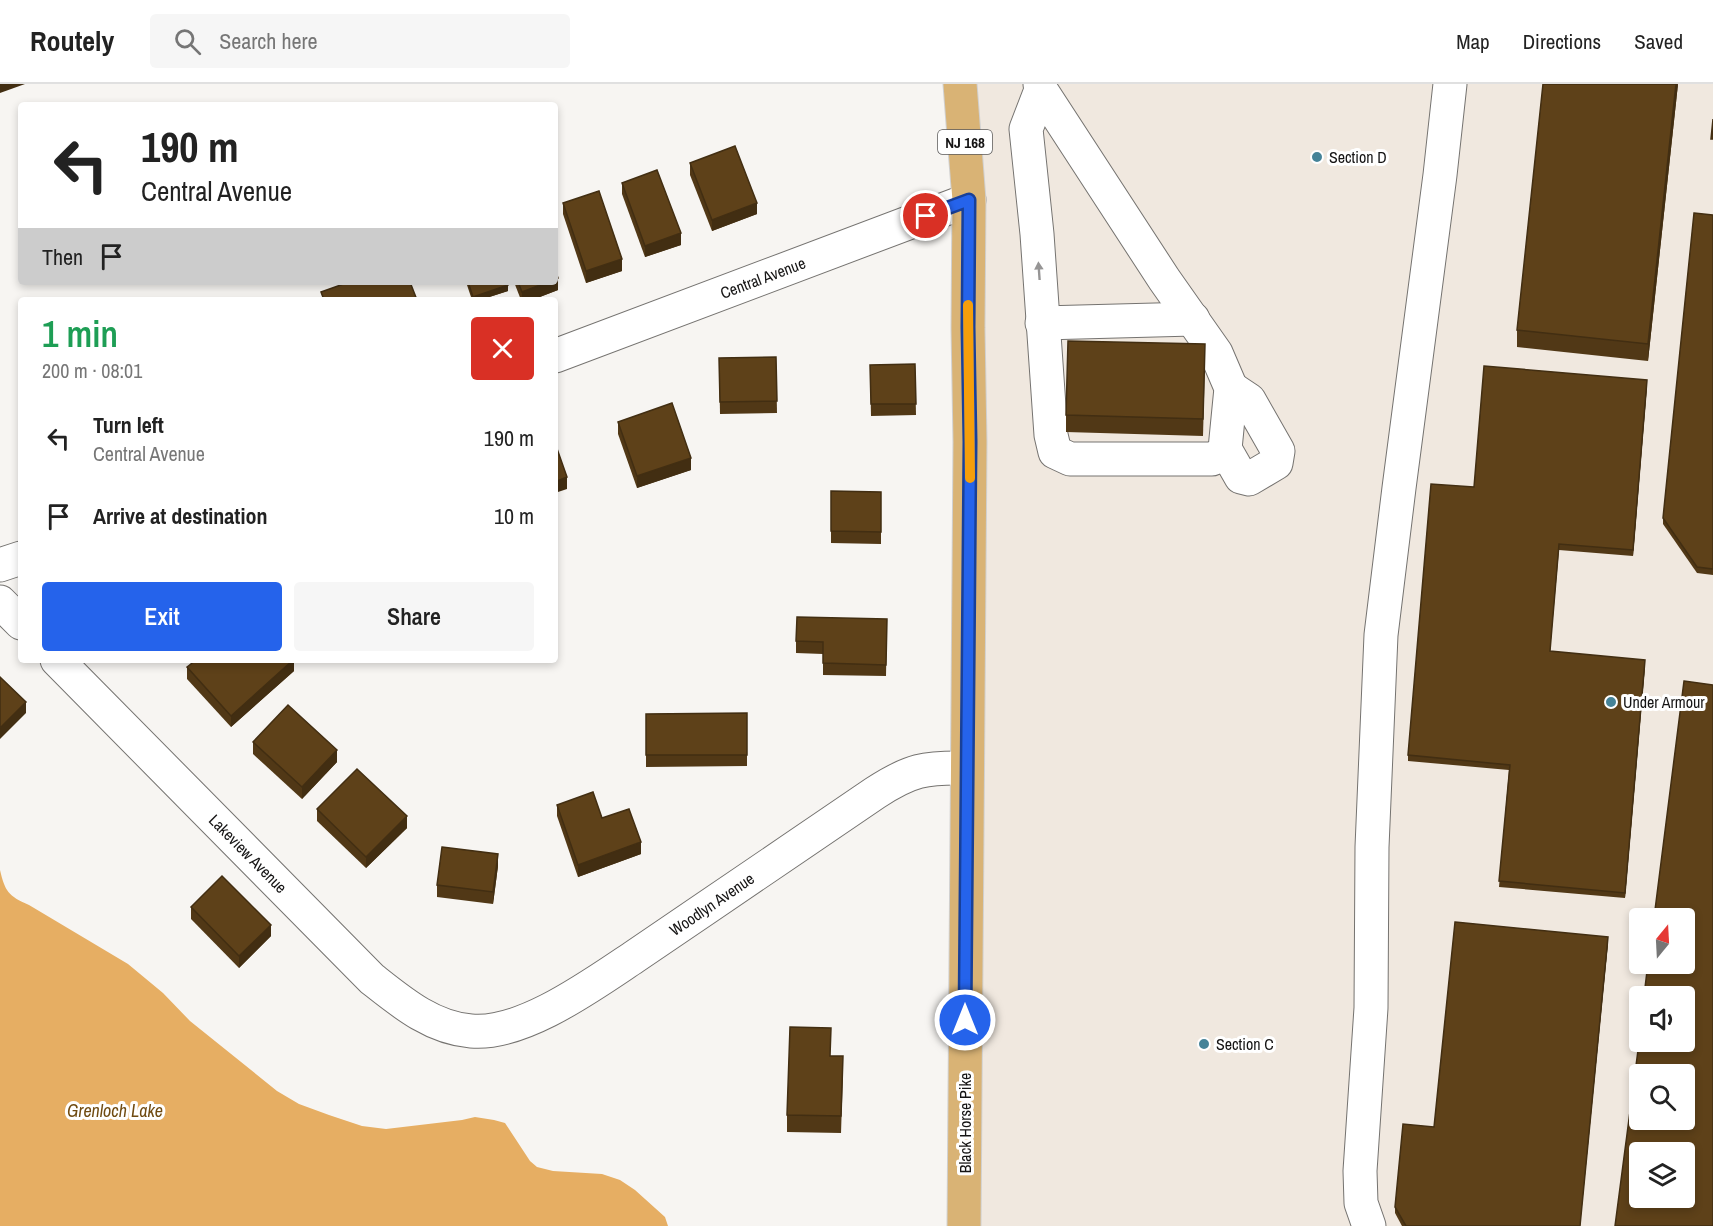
<!DOCTYPE html>
<meta charset="utf-8">
<style>
:root{--surface:#fff;--page:#f6f6f6;--text:#222;--muted:#767676;--line:#e0e0e0;--accent:#2563eb}
body{margin:0;font-family:"Archivo Narrow",sans-serif;background:var(--page);color:var(--text);height:100vh;display:flex;flex-direction:column;font-size:22px;white-space:nowrap}
*{box-sizing:border-box;margin:0}
p{font-size:20px;color:var(--muted)}
.icon{flex:none;width:33px;height:33px;fill:none;stroke:currentColor;stroke-width:2;stroke-linecap:round;stroke-linejoin:round}
.map{position:relative;flex:1;overflow:hidden}
.drawer{position:absolute;left:18px;top:213px;width:540px;height:366px;display:flex;flex-direction:column;background:var(--surface);border-radius:6px;box-shadow:0 3px 9px #0003}
.drawer>*{flex:none}
.guide{position:absolute;left:18px;top:18px;width:540px;height:183px;border-radius:6px;box-shadow:0 3px 9px #0003;background:#fff;color:var(--text);overflow:hidden}
.needle{width:39px;rotate:18deg}
.tools{position:absolute;left:1629px;top:824px;display:grid;gap:12px}
.tools a{display:grid;place-items:center;width:66px;height:66px;border-radius:6px;background:var(--surface);box-shadow:0 3px 9px #0003;font-size:30px}
.pin{position:absolute;display:grid;place-items:center;width:51px;height:51px;color:#fff;margin:-26px;border:3px solid #fff;border-radius:50%;box-shadow:0 2px 6px #0007}
.me{position:absolute;width:66px;margin:-33px;rotate:0deg;stroke-linejoin:round;filter:drop-shadow(0 0 4px #0008)}
.turn{display:flex;align-items:center;gap:21px;height:126px;padding:0 24px;font-size:27px}
.turn .icon{width:78px;height:78px;stroke-width:2.5}
.turn b{display:block;font-size:42px;line-height:51px}
.then{display:flex;align-items:center;height:57px;padding:0 24px;background:#0003;gap:12px;font-size:22px}
.round{display:grid;place-items:center;flex:none;width:63px;height:63px;border-radius:6px;background:var(--page)}
.head{display:flex;align-items:center;justify-content:space-between;height:102px;padding:0 24px}
h1{font-size:36px;font-weight:600;line-height:45px;color:#1e9e55}
.primary-button{display:flex;gap:12px;margin-top:auto;padding:12px 24px}
.primary-button a{flex:1;height:69px;border-radius:6px;background:var(--accent);color:#fff;font-size:24px;font-weight:600;line-height:69px;text-align:center}
.primary-button a+a{background:var(--page);color:var(--text)}
ul{padding:0;list-style:none}
li{display:flex;align-items:center;gap:18px;height:78px;padding:0 24px}
li div{flex:1}
li b{display:block;font-size:22px}
li em{font-style:normal}
header{display:flex;align-items:center;gap:36px;box-sizing:border-box;height:84px;padding:0 30px;background:var(--surface);border-bottom:2px solid var(--line)}
header strong{font-size:28px}
nav{display:flex;gap:33px;margin-inline-start:auto;font-size:21px}
.search{width:420px;height:54px;background:var(--page);display:flex;align-items:center;gap:15px;box-sizing:border-box;padding:0 21px;border-radius:6px;color:var(--muted);font-size:22px}
.map>svg:first-child{display:block}
.built{fill:#f0e8df;fill-rule:evenodd}
.water{fill:#e6ae63}
.lines{fill:none;stroke-linecap:round;stroke-linejoin:round}
.minor-casing{stroke:#757370;stroke-width:35}
.major-casing{stroke:#d0d0d0;stroke-width:35}
.minor{stroke:#fff;stroke-width:33}
.major{stroke:#d9b375;stroke-width:33}
.wall{fill:#513816}
.shaded-wall{fill:#422e12}
.building{fill:#5e4119;stroke:#422e12;stroke-width:1.5;fill-rule:evenodd}
.oneway{fill:#969595}
.route-casing{stroke:#184099;stroke-width:15}
.route{stroke:#2563eb;stroke-width:10}
.slow{stroke:#f59e0b;stroke-width:10}
.poi-dot{fill:#458398;stroke:#fff;stroke-width:2}
.labels{text-anchor:middle;dominant-baseline:central;stroke-width:6;stroke-linejoin:round;paint-order:stroke}
.shield{fill:#fff;stroke:#5b5a5a;stroke-width:1.5}
.shield-label{font-size:15px;font-weight:bold;fill:#151414}
.poi-label{font-size:16px;fill:#151414;stroke:#fff;text-anchor:start}
.street-label{font-size:16px;fill:#151414;stroke:#fff}
.water-label{font-size:18px;font-style:italic;fill:#704b11;stroke:#fff}
</style>
<header>
<strong>Routely</strong>
<div class="search"><svg class="icon" aria-label="search" viewBox="0 0 24 24"><circle cx="10" cy="10" r="6"/><path d="M15 15l6 6"/></svg>Search here</div>
<nav><a>Map</a><a>Directions</a><a>Saved</a></nav>
</header>
<div class="map">
<svg width="1713" height="1142" viewBox="0 0 1713 1142">
<rect width="100%" height="100%" fill="#f7f5f2"/>
<path class="built" d="M960 0H1713V1142H964ZM1640 834H1684V879H1640ZM1640 912H1684V957H1640ZM1640 990H1684V1035H1640ZM1640 1068H1684V1113H1640Z"/>
<path class="water" d="M0 786C5 807 8 812 29 821L128 880 163 909 190 937 277 1007 299 1020 329 1031 362 1042 386 1045 462 1036 475 1033 494 1036 505 1039 530 1077 537 1083 553 1087 602 1090 620 1096 635 1106 665 1133 668 1142H0Z"/>
<g class="lines">
<g class="minor-casing">
<g id="minor">
<polyline points="1040,0 1041,6 1164,195 1216,269 1231,304 1225,365 1220,371 1212,375 1070,375 1055,368 1051,351 1037,150 1026,45 1041,6"/>
<polyline points="1042,239 1193,235"/>
<path id="s1" d="M555 272 969 116"/>
<polyline points="1225,365 1241,393 1249,395 1276,379 1278,367 1249,316 1231,304"/>
<polyline points="0,481 21,474"/>
<polyline points="0,518 21,539"/>
<path id="s2" d="M57 576 372 895C401 918 432 944 471 947 522 952 592 901 634 873 659 856 684 839 709 822 764 784 820 747 875 709 910 686 925 683 967 684"/>
<polyline points="1369,1142 1361,1119 1360,1087 1371,924 1372,763 1381,551 1399,404 1440,91 1450,0"/>
</g>
</g>
<g class="major-casing">
<polyline id="major" points="960,0 969,116 968,244 970,358 964,1142"/>
</g>
<use href="#minor" class="minor"/>
<use href="#major" class="major"/>
</g>
<g class="wall">
<polygon points="1678,0 1648,277 1517,263 1517,246"/>
<polygon points="690,79 757,130 712,147 690,91"/>
<polygon points="622,99 681,161 645,173 622,110"/>
<polygon points="563,119 622,187 586,199 563,130"/>
<polygon points="1713,131 1713,491 1697,489 1663,440 1663,434"/>
<polygon points="466,198 507,198 508,207 480,216 472,216"/>
<polygon points="514,198 555,198 558,206 532,216 521,216"/>
<polygon points="776,273 777,329 720,330 719,274"/>
<polygon points="1205,278 1203,352 1066,348 1066,331"/>
<polygon points="915,280 916,331 871,332 870,281"/>
<polygon points="1647,302 1633,472 1559,466 1550,567 1645,582 1625,814 1499,803 1509,686 1408,677 1408,671"/>
<polygon points="618,338 691,386 637,404 618,350"/>
<polygon points="831,407 881,408 881,460 831,459"/>
<polygon points="887,535 886,592 823,591 823,570 796,569 796,557"/>
<polygon points="294,576 294,587 231,643 187,595 187,583"/>
<polygon points="747,629 747,682 646,683 646,630"/>
<polygon points="253,658 337,678 302,715 253,670"/>
<polygon points="557,721 602,734 641,770 578,793 557,732"/>
<polygon points="317,725 407,744 366,784 317,737"/>
<polygon points="498,782 493,820 437,813 437,801"/>
<polygon points="191,823 271,852 239,884 191,835"/>
<polygon points="1608,859 1580,1142 1402,1142 1395,1129 1395,1123 1434,1043"/>
<polygon points="843,989 841,1049 787,1048 787,1031"/>
</g>
<g class="shaded-wall">
<polygon points="0,0 25,0 0,9"/>
<polygon points="1676,0 1678,0 1648,277 1648,260"/>
<polygon points="757,119 757,130 712,147 712,136"/>
<polygon points="681,149 681,161 645,173 645,162"/>
<polygon points="622,175 622,187 586,199 586,187"/>
<polygon points="558,194 558,206 532,216 522,216 522,208 548,198 555,198 555,195"/>
<polygon points="508,201 508,207 480,216 473,216 473,213"/>
<polygon points="1647,296 1647,302 1633,472 1633,466"/>
<polygon points="691,374 691,386 637,404 637,392"/>
<polygon points="567,393 567,405 555,409 555,398"/>
<polygon points="293,576 294,576 294,587 231,643 231,632"/>
<polygon points="1645,576 1645,582 1625,814 1625,809"/>
<polygon points="26,618 26,629 0,655 0,644"/>
<polygon points="337,666 337,678 302,715 302,703"/>
<polygon points="407,732 407,744 366,784 366,773"/>
<polygon points="641,758 641,770 578,793 578,781"/>
<polygon points="498,770 498,782 493,820 493,808"/>
<polygon points="271,841 271,852 239,884 239,872"/>
<polygon points="1608,853 1608,859 1580,1142"/>
</g>
<g class="building">
<polygon points="1543,0 1676,0 1648,260 1517,246"/>
<polygon points="1713,35 1713,55 1711,55"/>
<polygon points="735,62 757,119 712,136 690,79"/>
<polygon points="657,86 681,149 645,162 622,99"/>
<polygon points="599,107 622,175 586,187 563,119"/>
<polygon points="1694,129 1713,131 1713,485 1697,483 1663,434"/>
<polygon points="555,186 558,194 555,195"/>
<polygon points="349,198 410,198 417,216 324,216 321,208"/>
<polygon points="468,198 507,198 508,201 473,213"/>
<polygon points="518,198 548,198 522,208"/>
<polygon points="1068,257 1205,260 1203,335 1066,331"/>
<polygon points="776,273 777,317 720,318 719,274"/>
<polygon points="915,280 916,320 871,320 870,281"/>
<polygon points="1484,282 1647,296 1633,466 1559,460 1550,567 1645,576 1625,809 1499,797 1510,681 1408,671 1431,400 1474,403"/>
<polygon points="672,319 691,374 637,392 618,338"/>
<polygon points="555,359 567,393 555,398"/>
<polygon points="831,407 881,408 881,448 831,447"/>
<polygon points="797,533 887,535 886,581 823,579 823,558 796,557"/>
<polygon points="196,576 293,576 231,632 187,583"/>
<polygon points="0,593 26,618 0,644"/>
<path d="M1684 597 1713 601V1142H1615L1640 951V957H1684V912H1644L1648 879H1684V834H1654ZM1640 990H1684V1035H1640ZM1640 1068H1684V1113H1640Z"/>
<polygon points="288,621 337,666 302,703 253,658"/>
<polygon points="747,629 747,671 646,671 646,630"/>
<polygon points="357,685 407,732 366,773 317,725"/>
<polygon points="593,708 602,734 629,725 641,758 578,781 557,721"/>
<polygon points="442,763 498,770 493,808 437,801"/>
<polygon points="222,792 271,841 239,872 191,823"/>
<polygon points="1455,838 1608,853 1580,1142 1406,1142 1395,1123 1403,1040 1434,1043"/>
<polygon points="790,943 831,944 830,972 843,972 841,1032 787,1031"/>
</g>
<defs><path id="oneway-solid" d="M-6-.8H1V-3.2L6.5 0L1 3.2V.8H-6Z" transform="scale(1.5)"/></defs>
<use class="oneway" href="#oneway-solid" transform="translate(1039 187) rotate(-94)"/>
<g class="lines">
<g class="route-casing">
<polyline id="route" points="926,132 969,116 968,243 970,358 965,936"/>
</g>
<use href="#route" class="route"/>
<polyline class="slow" points="968,221 970,394"/>
</g>
<g class="poi-dot">
<circle cx="1317" cy="73" r="6"/>
<circle cx="1611" cy="618" r="6"/>
<circle cx="1204" cy="960" r="6"/>
</g>
<g class="labels">
<rect class="shield" x="938" y="46" width="54" height="24" rx="4.5"/>
<g class="shield-label">
<text x="965" y="58">NJ 168</text>
</g>
<g class="poi-label">
<text x="1329" y="73">Section D</text>
<text x="1623" y="618">Under Armour</text>
<text x="1216" y="960">Section C</text>
</g>
<g class="street-label">
<text stroke="none"><textPath href="#s1" startOffset="222">Central Avenue</textPath></text>
<text stroke="none"><textPath href="#s2" startOffset="272">Lakeview Avenue</textPath></text>
<text stroke="none"><textPath href="#s2" startOffset="838">Woodlyn Avenue</textPath></text>
<text transform="translate(965 1039) rotate(-90)">Black Horse Pike</text>
</g>
<g class="water-label">
<text x="115" y="1026">Grenloch Lake</text>
</g>
</g>
</svg>
<div class="tools">
<a><svg class="needle" viewBox="-14 -14 28 28"><path d="M0-13l5 13h-10z" fill="#e53935"/><path d="M0 13l5-13h-10z" fill="#767676"/></svg></a>
<a><svg class="icon" aria-label="sound" viewBox="0 0 24 24"><path d="M4 9h4l5-4v14l-5-4H4zM17 9q2 3 0 6"/></svg></a>
<a><svg class="icon" aria-label="search" viewBox="0 0 24 24"><circle cx="10" cy="10" r="6"/><path d="M15 15l6 6"/></svg></a>
<a><svg class="icon" aria-label="layers" viewBox="0 0 24 24"><path d="M12 4l9 5-9 5-9-5zM3 14l9 5 9-5"/></svg></a>
</div>
<div class="pin" style="left:926px;top:132px;background:#d93025"><svg class="icon" aria-label="arrive" viewBox="0 0 24 24"><path d="M6 21V4h12l-3 4 3 4H6"/></svg></div>
<svg class="me" style="left:965px;top:936px" viewBox="-20 -20 40 40"><circle r="17" fill="#2563eb" stroke="#fff" stroke-width="3"/><path d="M0-11L8 9 0 5-8 9z" fill="#fff"/></svg>
<div class="guide">
<div class="turn"><svg class="icon" aria-label="left" viewBox="0 0 24 24"><path d="M17 20v-9H6M10 6l-5 5 5 5"/></svg><div><b>190 m</b>Central Avenue</div></div>
<div class="then">Then<svg class="icon" aria-label="arrive" viewBox="0 0 24 24"><path d="M6 21V4h12l-3 4 3 4H6"/></svg></div>
</div>
<section class="drawer">
<div class="head"><div><h1>1 min</h1><p>200 m · 08:01</p></div><a class="round" style="background:#d93025;color:#fff"><svg class="icon" aria-label="close" viewBox="0 0 24 24"><path d="M6 6l12 12M18 6L6 18"/></svg></a></div>
<ul>
<li><svg class="icon" aria-label="left" viewBox="0 0 24 24"><path d="M17 20v-9H6M10 6l-5 5 5 5"/></svg><div><b>Turn left</b><p>Central Avenue</p></div><em>190 m</em></li>
<li><svg class="icon" aria-label="arrive" viewBox="0 0 24 24"><path d="M6 21V4h12l-3 4 3 4H6"/></svg><div><b>Arrive at destination</b></div><em>10 m</em></li>
</ul>
<div class="primary-button"><a>Exit</a><a>Share</a></div>
</section>
</div>
